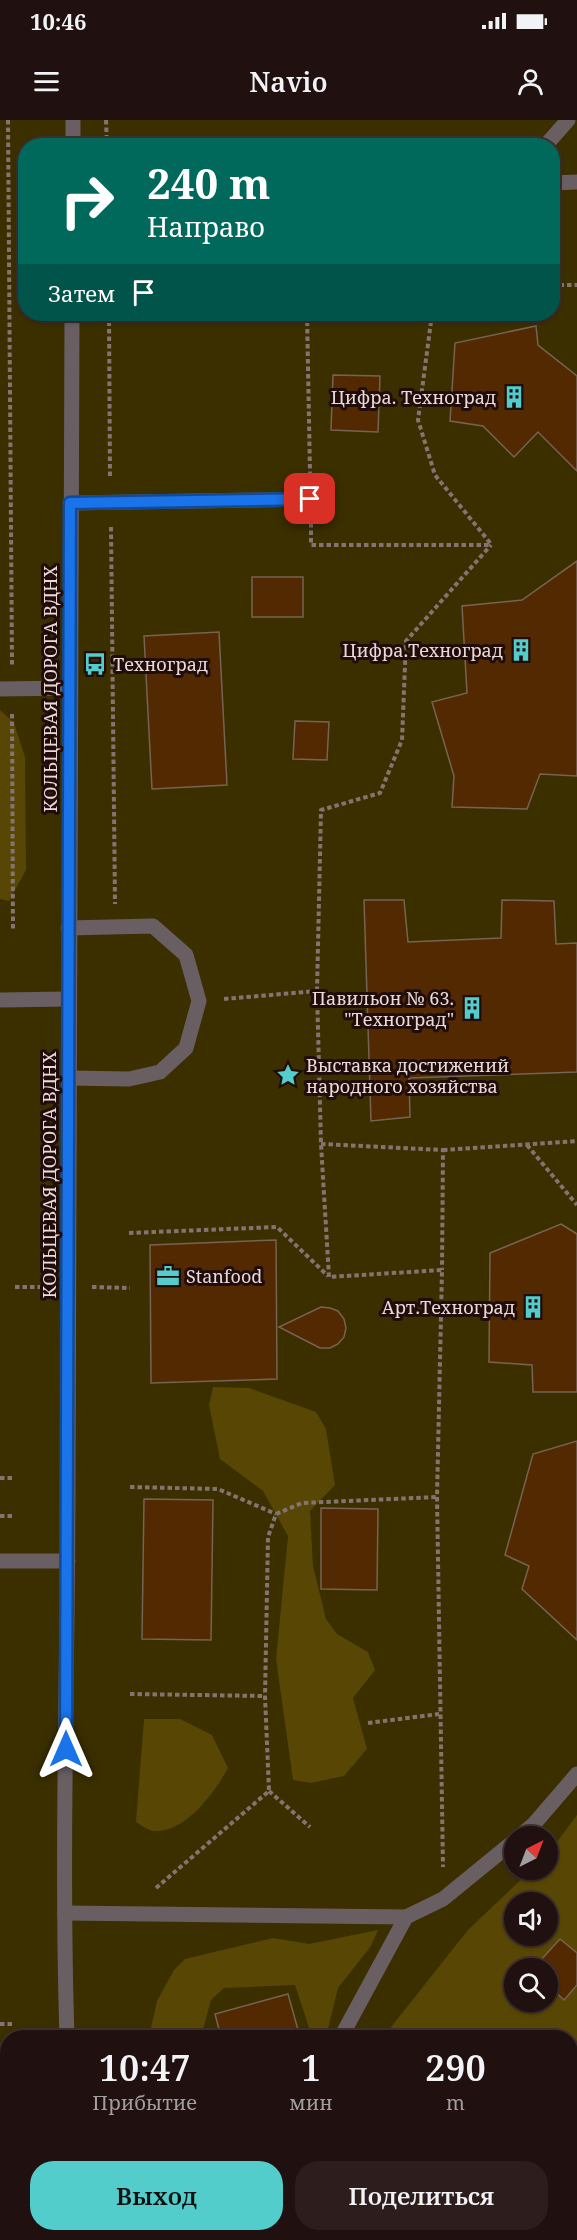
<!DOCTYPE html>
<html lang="ru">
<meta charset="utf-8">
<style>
:root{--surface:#20100f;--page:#2d1e1d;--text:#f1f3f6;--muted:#a29d9e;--line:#3d302f;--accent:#52cdcc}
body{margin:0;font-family:"Noto Serif",serif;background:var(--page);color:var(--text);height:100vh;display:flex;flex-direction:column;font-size:22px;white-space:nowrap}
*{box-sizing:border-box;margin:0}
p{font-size:20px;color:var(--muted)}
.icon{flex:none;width:33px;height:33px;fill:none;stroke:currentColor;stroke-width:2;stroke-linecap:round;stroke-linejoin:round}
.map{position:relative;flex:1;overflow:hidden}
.details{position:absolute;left:0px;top:1910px;width:578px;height:212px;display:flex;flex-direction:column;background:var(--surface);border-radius:24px 24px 0 0;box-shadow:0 2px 4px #0004,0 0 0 2px var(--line)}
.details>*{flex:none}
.top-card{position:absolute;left:18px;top:18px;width:542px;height:183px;border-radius:24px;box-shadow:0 2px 4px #0004,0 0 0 2px var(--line);background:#00695c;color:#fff;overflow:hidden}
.needle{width:39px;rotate:42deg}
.tools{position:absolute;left:504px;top:1706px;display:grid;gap:12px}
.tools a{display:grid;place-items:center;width:54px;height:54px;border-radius:50%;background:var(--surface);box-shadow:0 2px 4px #0004,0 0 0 2px var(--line);font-size:30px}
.pin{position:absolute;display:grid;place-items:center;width:51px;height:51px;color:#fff;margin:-26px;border-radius:12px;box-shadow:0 3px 9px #0006}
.me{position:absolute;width:66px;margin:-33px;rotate:0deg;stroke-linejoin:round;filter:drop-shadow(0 0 4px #0008)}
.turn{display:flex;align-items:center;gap:21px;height:126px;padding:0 30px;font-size:27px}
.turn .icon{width:78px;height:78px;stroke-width:2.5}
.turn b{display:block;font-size:42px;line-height:51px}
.then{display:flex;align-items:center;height:57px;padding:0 30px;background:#0003;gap:12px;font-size:22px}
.eta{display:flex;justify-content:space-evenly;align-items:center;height:102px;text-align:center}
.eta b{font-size:36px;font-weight:600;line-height:42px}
.button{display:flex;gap:12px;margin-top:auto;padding:12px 30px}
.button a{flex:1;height:69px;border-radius:24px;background:var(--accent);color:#111;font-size:24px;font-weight:600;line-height:69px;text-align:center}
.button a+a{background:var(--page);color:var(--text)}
.status{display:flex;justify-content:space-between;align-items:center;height:42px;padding:0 30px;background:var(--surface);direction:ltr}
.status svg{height:16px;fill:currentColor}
header{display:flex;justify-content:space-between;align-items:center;height:78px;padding:0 30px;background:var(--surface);font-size:27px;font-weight:600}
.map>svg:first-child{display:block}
.green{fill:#3b2f00;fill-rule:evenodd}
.forest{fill:#574604;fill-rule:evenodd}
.building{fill:#522900;stroke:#766354;stroke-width:1.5}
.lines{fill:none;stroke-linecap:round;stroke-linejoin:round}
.path{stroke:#847371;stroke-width:4;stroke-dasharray:4.5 3;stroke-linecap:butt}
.service{stroke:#695f63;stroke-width:15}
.minor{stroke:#695f63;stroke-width:15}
.route-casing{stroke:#114b97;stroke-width:15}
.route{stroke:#1a73e8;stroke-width:10}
.labels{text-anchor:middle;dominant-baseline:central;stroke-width:6;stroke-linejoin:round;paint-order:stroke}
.poi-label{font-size:18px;fill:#e9dad8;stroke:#200d0b;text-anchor:end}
.street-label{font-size:18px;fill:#e9dad8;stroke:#200d0b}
</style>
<div class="status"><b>10:46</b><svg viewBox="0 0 49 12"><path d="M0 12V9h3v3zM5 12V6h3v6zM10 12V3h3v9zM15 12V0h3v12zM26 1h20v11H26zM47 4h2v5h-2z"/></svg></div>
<header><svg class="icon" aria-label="menu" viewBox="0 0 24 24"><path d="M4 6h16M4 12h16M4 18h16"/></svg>Navio<svg class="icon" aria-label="person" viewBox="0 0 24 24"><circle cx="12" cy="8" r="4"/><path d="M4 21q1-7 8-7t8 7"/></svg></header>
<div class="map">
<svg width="577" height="2120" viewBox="0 0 577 2120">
<rect width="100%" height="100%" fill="#2a1614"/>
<path class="green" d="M0 0H577V1777L548 1782H514V1881L577 1911V2120H0ZM26 26H552V194H26ZM514 1716H548V1749H514ZM8 1917H570V2114H8Z"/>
<g class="forest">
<polygon points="0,590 14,603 25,637 26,750 9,781 0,779"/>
<polygon points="213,1267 249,1268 316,1292 326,1309 335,1365 310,1391 313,1446 326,1499 337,1514 368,1532 375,1550 353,1578 367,1629 344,1656 311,1663 293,1660 276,1539 288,1416 263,1371 220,1339 209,1285"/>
<path d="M144 1599H180L212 1615 228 1648C215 1672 185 1714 153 1711 147 1710 141 1705 136 1702Z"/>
<path d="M577 1695V1979L570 1968V1917H390L391 1907 468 1810 532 1749H548V1734ZM514 1782H548V1815H514ZM514 1848H548V1881H514Z"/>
<polygon points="378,1810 371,1826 338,1868 326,1917 315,1917 311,1914 295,1865 224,1868 211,1880 201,1917 149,1917 157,1881 174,1850 185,1839 273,1818 309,1824"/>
</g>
<g class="building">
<polygon points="536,206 538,225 577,256 577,351 538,312 514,337 483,306 450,301 455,223"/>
<polygon points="333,255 380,256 378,312 331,310"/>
<polygon points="577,441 577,656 540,654 527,689 452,687 454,656 432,582 467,573 462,486 522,480"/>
<rect x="252" y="457" width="51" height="40"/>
<polygon points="219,512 227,665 152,669 144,516"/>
<polygon points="295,601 329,602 327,640 293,639"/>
<polygon points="364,780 404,780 408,822 501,818 502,780 554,781 556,824 577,823 577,952 409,958 410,997 371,1001"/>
<polygon points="561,1104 577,1114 577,1272 533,1272 532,1245 489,1242 490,1133"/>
<polygon points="276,1120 277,1259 151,1263 150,1125"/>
<polygon points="321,1187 330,1188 338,1191 344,1199 346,1208 344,1217 338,1224 330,1228 320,1228 279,1207"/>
<polygon points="577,1321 577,1520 522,1469 529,1446 505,1435 533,1334"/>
<polygon points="144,1379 213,1380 211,1520 142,1519"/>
<polygon points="321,1388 378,1389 377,1470 321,1469"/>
<polygon points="560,1819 577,1833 577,1865 564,1880 548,1865 548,1848 540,1841"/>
<polygon points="288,1874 300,1917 221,1917 215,1894"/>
</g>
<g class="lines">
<g class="path">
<polyline points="8,0 12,545"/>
<polyline points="106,0 107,26"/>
<polyline points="552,165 577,165"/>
<polyline points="109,194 110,358"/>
<polyline points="307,194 310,353"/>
<polyline points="432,194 418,300 435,355 491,424"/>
<polyline points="311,403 311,425 491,425"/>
<polyline points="111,407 115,784"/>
<polyline points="12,594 13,809"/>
<polyline points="317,871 321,690 380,673 402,620 406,521 491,425"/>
<polyline points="224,879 317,871 321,1024 329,1157 442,1150 437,1377 443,1747"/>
<polyline points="321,1024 443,1030 442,1150"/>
<polyline points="527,1025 577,1085"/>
<polyline points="443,1030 577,1021"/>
<polyline points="129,1113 277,1107 328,1156"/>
<polyline points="15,1167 44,1167"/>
<polyline points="92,1167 130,1168"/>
<polyline points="0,1358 14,1358"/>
<polyline points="130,1367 218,1369 276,1394"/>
<polyline points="0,1396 13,1396"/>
<polyline points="130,1574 265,1576"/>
<polyline points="368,1603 439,1594"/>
<polyline points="269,1671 310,1707"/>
<polyline points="156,1768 269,1671 265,1576 268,1417 276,1394 302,1383 437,1377"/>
<polyline points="0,1904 12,1904"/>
</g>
<g class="service">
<polyline points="545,26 568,0"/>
<polyline points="552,63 577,62"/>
<polyline points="70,383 311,379"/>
<polyline points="0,569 70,568"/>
<polyline points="68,808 153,806 186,835 199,881 186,928 160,952 129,959 68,958"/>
<polyline points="0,880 68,879"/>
<polyline points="0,1441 68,1441"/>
<polyline points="520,1716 534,1704 577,1654"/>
<polyline points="65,1793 406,1797 443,1779 514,1721"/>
<polyline points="341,1917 406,1797"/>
<polyline points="303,2114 305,2120"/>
</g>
<g class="minor">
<polyline points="73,26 73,0"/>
<path d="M67 1917C61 1730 68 1542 68 1354 68 967 69 580 72 194"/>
<polyline points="85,2114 87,2120"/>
</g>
</g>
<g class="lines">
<g class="route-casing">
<polyline id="route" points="66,1629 70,383 310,379"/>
</g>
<use href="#route" class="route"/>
</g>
<defs>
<g id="building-bare" transform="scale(1.8)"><path d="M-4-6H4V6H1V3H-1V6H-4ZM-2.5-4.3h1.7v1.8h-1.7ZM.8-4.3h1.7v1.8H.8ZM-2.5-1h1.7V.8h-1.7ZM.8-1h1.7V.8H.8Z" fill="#52cdcc" stroke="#200d0b" stroke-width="2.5" paint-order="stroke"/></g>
<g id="bus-bare" transform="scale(1.8)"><path d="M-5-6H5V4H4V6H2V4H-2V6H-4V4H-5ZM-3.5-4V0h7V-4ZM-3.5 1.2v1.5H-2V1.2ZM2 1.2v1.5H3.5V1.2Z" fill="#52cdcc" stroke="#200d0b" stroke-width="2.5" paint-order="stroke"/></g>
<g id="sight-bare" transform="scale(1.8)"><path d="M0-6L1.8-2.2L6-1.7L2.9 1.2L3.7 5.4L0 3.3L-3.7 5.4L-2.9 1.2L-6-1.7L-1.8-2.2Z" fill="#52cdcc" stroke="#200d0b" stroke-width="2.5" paint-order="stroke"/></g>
<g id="office-bare" transform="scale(1.8)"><path d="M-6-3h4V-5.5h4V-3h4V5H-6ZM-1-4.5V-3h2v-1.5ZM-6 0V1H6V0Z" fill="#52cdcc" stroke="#200d0b" stroke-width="2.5" paint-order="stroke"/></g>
</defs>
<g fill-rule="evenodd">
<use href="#building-bare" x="514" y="277"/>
<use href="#building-bare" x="521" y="530"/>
<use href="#bus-bare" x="95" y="544"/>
<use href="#building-bare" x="472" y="888"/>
<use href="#sight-bare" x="288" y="955"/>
<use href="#office-bare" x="168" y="1156"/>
<use href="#building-bare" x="533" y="1187"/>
</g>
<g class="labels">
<g class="poi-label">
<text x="496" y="277">Цифра. Техноград</text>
<text x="503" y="530">Цифра.Техноград</text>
<text x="113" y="544" text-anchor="start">Техноград</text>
<text x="454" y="878">Павильон № 63.<tspan x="454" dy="21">"Техноград"</tspan></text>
<text x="306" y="945" text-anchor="start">Выставка достижений<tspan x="306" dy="21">народного хозяйства</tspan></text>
<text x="186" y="1156" text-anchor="start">Stanfood</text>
<text x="515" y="1187">Арт.Техноград</text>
</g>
<g class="street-label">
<text transform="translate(50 569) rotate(-90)">КОЛЬЦЕВАЯ ДОРОГА ВДНХ</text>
<text transform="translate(49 1055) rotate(-90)">КОЛЬЦЕВАЯ ДОРОГА ВДНХ</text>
</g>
</g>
</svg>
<div class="tools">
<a><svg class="needle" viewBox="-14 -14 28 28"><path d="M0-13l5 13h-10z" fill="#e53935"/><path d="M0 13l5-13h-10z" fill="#a29d9e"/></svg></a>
<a><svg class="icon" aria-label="sound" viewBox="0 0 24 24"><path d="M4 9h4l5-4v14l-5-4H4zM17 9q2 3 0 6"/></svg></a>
<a><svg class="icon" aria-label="search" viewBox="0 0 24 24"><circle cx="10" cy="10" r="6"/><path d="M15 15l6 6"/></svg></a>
</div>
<div class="pin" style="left:310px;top:379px;background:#d93025"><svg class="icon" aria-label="arrive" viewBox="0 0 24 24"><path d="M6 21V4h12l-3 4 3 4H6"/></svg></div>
<svg class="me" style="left:66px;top:1629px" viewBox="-20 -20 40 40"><path d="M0-17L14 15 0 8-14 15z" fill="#1a73e8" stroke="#fff" stroke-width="4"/></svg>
<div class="top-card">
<div class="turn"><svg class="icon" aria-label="right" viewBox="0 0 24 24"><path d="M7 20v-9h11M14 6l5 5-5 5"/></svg><div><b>240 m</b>Направо</div></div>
<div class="then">Затем<svg class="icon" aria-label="arrive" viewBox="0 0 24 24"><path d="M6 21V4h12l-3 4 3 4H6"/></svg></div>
</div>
<section class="details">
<div class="eta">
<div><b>10:47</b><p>Прибытие</p></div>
<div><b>1</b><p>мин</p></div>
<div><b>290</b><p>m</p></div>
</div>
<div class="button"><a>Выход</a><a>Поделиться</a></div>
</section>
</div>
